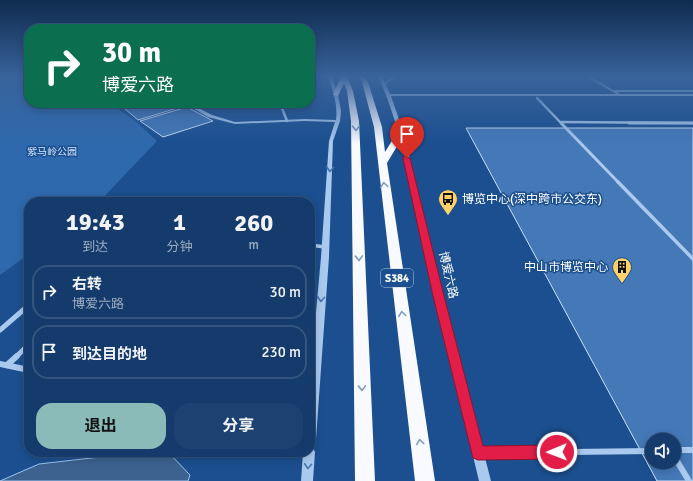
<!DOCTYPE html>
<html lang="zh">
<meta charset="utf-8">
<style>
:root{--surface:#143b6b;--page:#1d4271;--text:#f1f3f6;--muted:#9dadc1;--line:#33557e;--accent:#8bbbb9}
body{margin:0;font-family:Signika,"Noto Sans SC",sans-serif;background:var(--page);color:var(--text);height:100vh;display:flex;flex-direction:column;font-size:15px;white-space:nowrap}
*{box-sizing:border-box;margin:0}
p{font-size:13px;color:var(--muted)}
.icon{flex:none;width:22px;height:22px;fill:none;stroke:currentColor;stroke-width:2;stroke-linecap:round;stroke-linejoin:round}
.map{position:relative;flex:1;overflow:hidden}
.panel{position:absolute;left:24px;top:197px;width:291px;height:260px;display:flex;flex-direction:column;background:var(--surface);border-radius:16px;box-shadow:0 2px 10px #0003,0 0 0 1px var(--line)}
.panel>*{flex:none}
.hud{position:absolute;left:24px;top:24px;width:291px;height:84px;border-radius:16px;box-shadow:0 2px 10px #0003,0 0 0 1px var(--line);background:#0b6e4f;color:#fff;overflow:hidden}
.tools{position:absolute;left:645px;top:433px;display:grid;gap:8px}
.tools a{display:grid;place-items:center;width:36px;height:36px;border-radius:50%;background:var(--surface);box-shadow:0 2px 10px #0003,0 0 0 1px var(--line);font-size:20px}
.pin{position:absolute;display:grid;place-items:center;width:34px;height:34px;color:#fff;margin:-41px -17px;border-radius:50% 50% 50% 0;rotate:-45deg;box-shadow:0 0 4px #0007}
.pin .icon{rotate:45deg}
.me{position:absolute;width:44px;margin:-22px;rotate:269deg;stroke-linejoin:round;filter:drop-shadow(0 0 3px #0008)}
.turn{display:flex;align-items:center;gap:14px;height:84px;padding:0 12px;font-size:18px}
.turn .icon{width:52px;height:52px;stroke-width:2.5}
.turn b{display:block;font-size:28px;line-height:34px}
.eta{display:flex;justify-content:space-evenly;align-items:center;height:68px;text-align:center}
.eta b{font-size:24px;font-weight:700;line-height:28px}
.cta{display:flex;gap:8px;margin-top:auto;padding:8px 12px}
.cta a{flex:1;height:46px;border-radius:16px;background:var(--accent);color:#111;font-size:16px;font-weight:700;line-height:46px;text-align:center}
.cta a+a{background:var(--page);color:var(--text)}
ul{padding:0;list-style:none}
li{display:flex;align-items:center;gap:12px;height:54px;margin:0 8px 6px;padding:0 4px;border:2px solid var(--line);border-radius:16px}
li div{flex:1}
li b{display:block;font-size:15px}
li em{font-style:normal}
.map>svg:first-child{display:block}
.green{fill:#2e69ad}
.water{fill:#3c6290;stroke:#9cc4f0}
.building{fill:#4478b7;stroke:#cfe3fa;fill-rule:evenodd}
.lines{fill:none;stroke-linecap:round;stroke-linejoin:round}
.pedestrian{stroke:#a9c9ee;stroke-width:2}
.minor-far4{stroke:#a9c9ee;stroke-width:2.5}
.minor-far3{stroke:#a9c9ee;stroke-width:3}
.minor-far2{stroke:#a9c9ee;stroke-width:3.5}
.minor-far1{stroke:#a9c9ee;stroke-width:5}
.minor{stroke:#a9c9ee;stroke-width:6}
.tertiary{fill:#a9c9ee;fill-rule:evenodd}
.trunk{fill:#f8faff;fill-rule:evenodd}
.oneway{stroke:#7e9cc1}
.oneway2{stroke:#4674ac}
.route{fill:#e11d48;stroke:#92132f}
.labels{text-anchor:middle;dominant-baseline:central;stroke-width:3;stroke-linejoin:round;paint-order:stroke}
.far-park-label{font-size:10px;fill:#cfe3fa;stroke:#1b4f8f}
.shield{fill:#1b4f8f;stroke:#bbcadd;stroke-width:1}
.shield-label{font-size:11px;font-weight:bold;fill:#fff}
.poi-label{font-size:12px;fill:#fff;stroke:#1b4f8f;text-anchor:start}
.street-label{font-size:12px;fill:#fff;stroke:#1b4f8f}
</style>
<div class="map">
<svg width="693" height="481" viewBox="0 0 693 481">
<rect width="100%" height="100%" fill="#1b4f8f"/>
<polygon class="green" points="0,78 21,78 29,80 29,103 109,103 134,120 157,141 99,202 29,202 29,254 0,275"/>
<polygon class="water" points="144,452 168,452 190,475 188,481 0,481 39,464"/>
<g class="building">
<polygon points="118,103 180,103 184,106 138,120"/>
<polygon points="187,107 213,121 163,137 140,121"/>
<path d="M466 128H693V481H657ZM652 440H674V462H652Z"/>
</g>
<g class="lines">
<g class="pedestrian">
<polyline points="587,76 620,95"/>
<polyline points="613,91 693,91"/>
</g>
<g class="minor-far4">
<polyline points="384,84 396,76"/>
<polyline points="537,98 562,124"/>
<polyline points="280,103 287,121"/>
<polyline points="561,122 693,123"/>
</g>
<g class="minor-far3">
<polyline points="561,123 619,183"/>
<polyline points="629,123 693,123"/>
</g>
<g class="minor-far2">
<polyline points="618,182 693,259"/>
<polyline points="310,245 325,247"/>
</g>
<g class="minor-far1">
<polyline points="0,330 29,305"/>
<polyline points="16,357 29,344"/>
</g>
<g class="minor">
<polyline points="0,364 29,370"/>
<polyline points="7,365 17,356"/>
<polyline points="674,450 693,450"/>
<polyline points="478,453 652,451"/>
<polyline points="674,456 689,481"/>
</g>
<g class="tertiary">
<path d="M328 76H332L338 95 341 111 340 121 333 141 329 257 316 439 314 443 310 444V379L321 257 329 141 335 122 305 121 235 124 208 117 184 103H189L212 115 235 122 305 119 336 120C338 105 333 91 328 76Z"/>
<path d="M378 76H382L390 94H693V96H391C409 145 418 196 431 246 450 324 471 403 491 481H479C460 401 440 320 422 240 410 184 402 129 378 76Z"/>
<polygon points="310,447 313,448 315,452 313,481 301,481 303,452 310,452"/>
</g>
<g class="trunk">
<polygon points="341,76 347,76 353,91 359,121 375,481 355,481 351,121 347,91 344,83 338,96 333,95"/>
<polygon points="359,76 364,76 368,82 382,127 385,152 398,131 404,131 405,133 387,163 435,481 415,481 374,127 362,82"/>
</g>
</g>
<defs><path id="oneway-chevron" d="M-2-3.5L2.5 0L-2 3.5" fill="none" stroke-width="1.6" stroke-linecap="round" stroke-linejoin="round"/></defs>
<g class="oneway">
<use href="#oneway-chevron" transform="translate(356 128) rotate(88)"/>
<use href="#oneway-chevron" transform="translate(384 185) rotate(-98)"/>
<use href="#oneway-chevron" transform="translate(359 258) rotate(88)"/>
<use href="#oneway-chevron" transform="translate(402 314) rotate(-98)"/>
<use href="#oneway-chevron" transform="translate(362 388) rotate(88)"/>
<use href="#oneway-chevron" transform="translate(420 442) rotate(-98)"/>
</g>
<g class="oneway2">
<use href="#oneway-chevron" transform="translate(330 169) rotate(94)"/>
<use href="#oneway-chevron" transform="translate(321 299) rotate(94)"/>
<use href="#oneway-chevron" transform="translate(308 466) rotate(94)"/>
</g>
<linearGradient id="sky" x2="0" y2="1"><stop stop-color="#0f2b4f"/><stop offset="0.53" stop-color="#39639b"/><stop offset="1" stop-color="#39639b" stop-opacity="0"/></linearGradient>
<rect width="693" height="144" fill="url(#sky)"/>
<polygon class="route" points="404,156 410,158 444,296 483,446 557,445 562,447 564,452 562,457 557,459 478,460 473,458 433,296 403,158"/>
<defs>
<g id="bus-pin" transform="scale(1)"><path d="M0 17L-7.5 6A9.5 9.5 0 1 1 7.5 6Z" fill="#ffd166" stroke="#1b4f8f"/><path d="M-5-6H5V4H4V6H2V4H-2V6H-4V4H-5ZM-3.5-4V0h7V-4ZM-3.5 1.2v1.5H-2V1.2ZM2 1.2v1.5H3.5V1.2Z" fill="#111"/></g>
<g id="building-pin" transform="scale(1)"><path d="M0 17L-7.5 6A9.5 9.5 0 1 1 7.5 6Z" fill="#ffd166" stroke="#1b4f8f"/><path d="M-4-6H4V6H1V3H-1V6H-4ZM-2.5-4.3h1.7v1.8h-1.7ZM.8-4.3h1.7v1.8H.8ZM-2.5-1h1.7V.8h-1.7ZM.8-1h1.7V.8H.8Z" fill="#111"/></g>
</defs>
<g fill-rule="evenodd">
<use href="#bus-pin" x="448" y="199"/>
<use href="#building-pin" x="622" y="267"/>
</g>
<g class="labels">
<g class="far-park-label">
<text x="52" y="152">紫马岭公园</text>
</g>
<rect class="shield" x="381" y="269" width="32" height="18" rx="3"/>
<g class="shield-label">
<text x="397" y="278">S384</text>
</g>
<g class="poi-label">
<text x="462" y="199">博览中心(深中跨市公交东)</text>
<text x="608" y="267" text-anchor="end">中山市博览中心</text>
</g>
<g class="street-label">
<text transform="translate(448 275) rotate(77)">博爱六路</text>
</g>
</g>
</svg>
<div class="tools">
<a><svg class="icon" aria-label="sound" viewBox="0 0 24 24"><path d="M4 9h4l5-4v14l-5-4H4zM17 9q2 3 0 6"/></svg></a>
</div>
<div class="pin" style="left:407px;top:158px;background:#d93025"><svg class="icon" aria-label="arrive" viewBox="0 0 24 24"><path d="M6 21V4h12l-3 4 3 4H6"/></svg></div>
<svg class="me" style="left:557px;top:452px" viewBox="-20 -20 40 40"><circle r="17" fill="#e11d48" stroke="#fff" stroke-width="3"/><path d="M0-11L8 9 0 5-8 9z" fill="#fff"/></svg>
<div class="hud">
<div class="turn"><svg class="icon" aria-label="right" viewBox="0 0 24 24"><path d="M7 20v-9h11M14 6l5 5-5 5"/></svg><div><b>30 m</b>博爱六路</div></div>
</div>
<section class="panel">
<div class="eta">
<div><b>19:43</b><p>到达</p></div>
<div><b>1</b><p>分钟</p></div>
<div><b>260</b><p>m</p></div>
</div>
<ul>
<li><svg class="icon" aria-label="right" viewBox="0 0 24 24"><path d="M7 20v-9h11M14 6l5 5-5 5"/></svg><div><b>右转</b><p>博爱六路</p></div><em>30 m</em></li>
<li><svg class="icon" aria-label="arrive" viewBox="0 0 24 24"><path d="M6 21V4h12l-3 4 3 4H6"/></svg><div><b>到达目的地</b></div><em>230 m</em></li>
</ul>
<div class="cta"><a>退出</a><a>分享</a></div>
</section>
</div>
